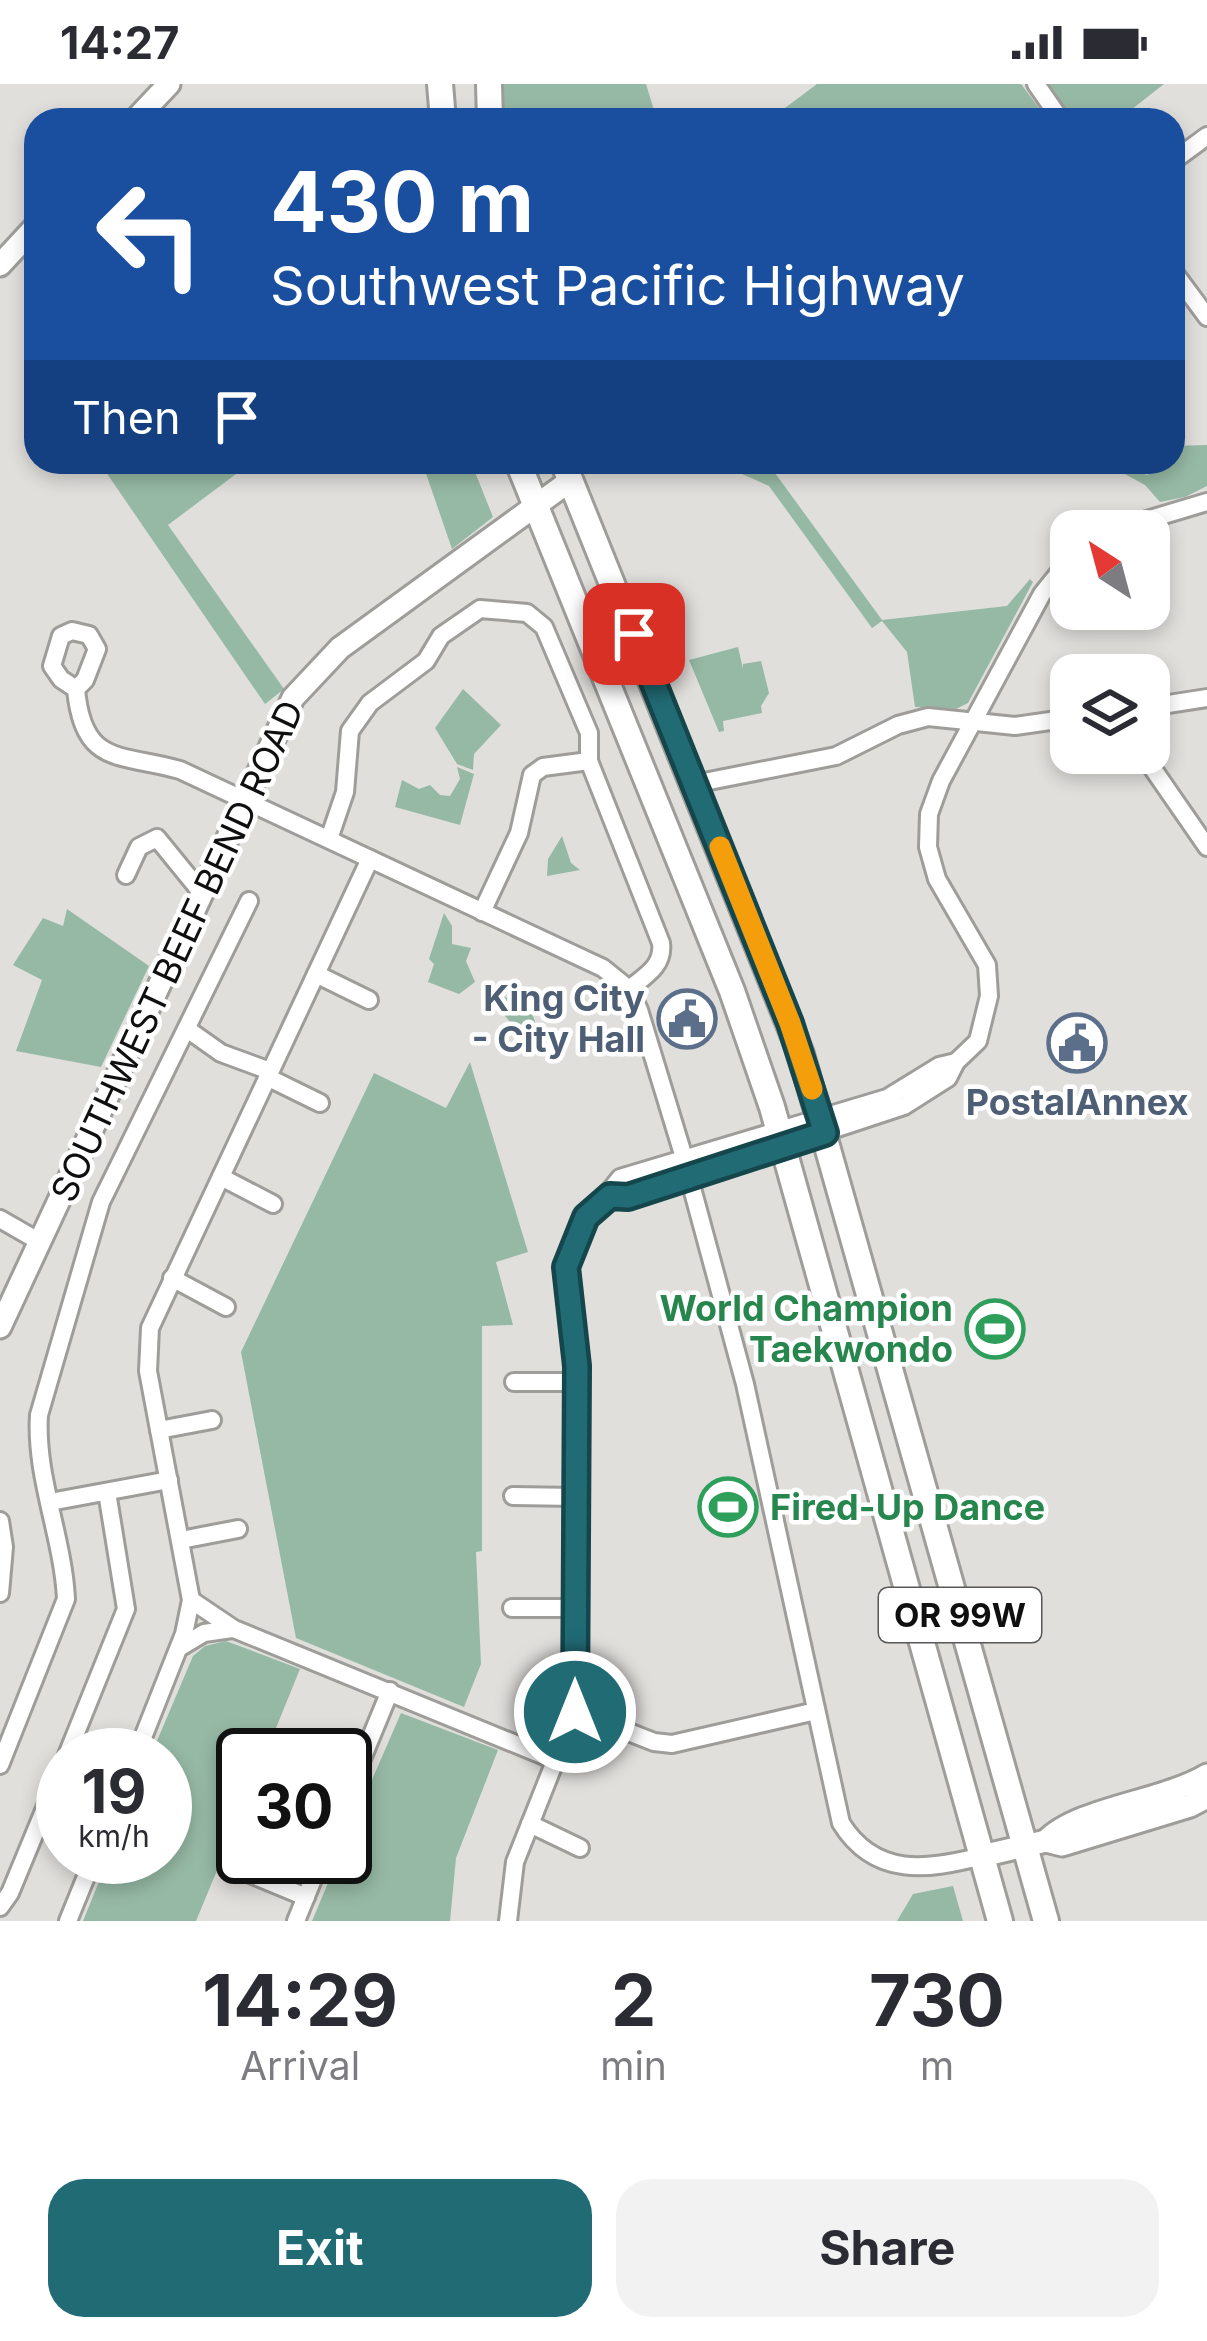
<!DOCTYPE html>
<style>
:root{--surface:#fff;--page:#f2f2f3;--text:#2b2b33;--muted:#7c7c81;--accent:#216b75}
body{margin:0;font-family:Inter,sans-serif;background:var(--page);color:var(--text);height:100vh;display:flex;flex-direction:column;font-size:45px;white-space:nowrap}
*{box-sizing:border-box;margin:0}
p{font-size:39px;color:var(--muted)}
.icon{flex:none;width:66px;height:66px;fill:none;stroke:currentColor;stroke-width:2;stroke-linecap:round;stroke-linejoin:round}
.map{position:relative;height:1837px;overflow:hidden}
.drawer{display:flex;flex-direction:column;background:var(--surface);flex:1}
.drawer>*{flex:none}
.hud{position:absolute;left:24px;top:24px;width:1161px;height:366px;border-radius:36px;box-shadow:0 6px 18px #0003;background:#1a4fa0;color:#fff;overflow:hidden}
.needle{width:78px;rotate:324deg}
.buttons{position:absolute;left:1050px;top:426px;display:grid;gap:24px}
.buttons a{display:grid;place-items:center;width:120px;height:120px;border-radius:24px;background:var(--surface);box-shadow:0 6px 18px #0003;font-size:60px}
.speed{position:absolute;left:36px;top:1644px;display:flex;gap:24px;font-size:60px;font-weight:700;text-align:center}
.speed>*{display:grid;place-content:center;width:156px;height:156px;border-radius:50%;background:var(--surface);box-shadow:0 6px 18px #0003;line-height:1}
.speed small{font-size:30px;font-weight:400}
.speed .limit{border:6px solid #111;border-radius:18px;background:#fff;color:#111}
.pin{position:absolute;display:grid;place-items:center;width:102px;height:102px;color:#fff;margin:-51px;border-radius:24px;box-shadow:0 6px 18px #0006}
.me{position:absolute;width:132px;margin:-66px;rotate:0deg;stroke-linejoin:round;filter:drop-shadow(0 0 9px #0008)}
.turn{display:flex;align-items:center;gap:42px;height:252px;padding:0 48px;font-size:54px}
.turn .icon{width:156px;height:156px;stroke-width:2.5}
.turn b{display:block;font-size:84px;line-height:102px}
.then{display:flex;align-items:center;height:114px;padding:0 48px;background:#0003;gap:24px;font-size:45px}
.eta{display:flex;justify-content:space-evenly;align-items:center;height:204px;text-align:center}
.eta b{font-size:72px;font-weight:700;line-height:84px}
.button{display:flex;gap:24px;margin-top:auto;padding:24px 48px}
.button a{flex:1;height:138px;border-radius:36px;background:var(--accent);color:#fff;font-size:48px;font-weight:700;line-height:138px;text-align:center}
.button a+a{background:var(--page);color:var(--text)}
.status{display:flex;justify-content:space-between;align-items:center;height:84px;padding:0 60px;background:var(--surface);direction:ltr}
.status svg{height:33px;fill:currentColor}
.map>svg:first-child{display:block}
.green{fill:#96b9a5}
.lines{fill:none;stroke-linecap:round;stroke-linejoin:round}
.minor-casing{stroke:#9e9d9a;stroke-width:22}
.major-casing{stroke:#9e9d9a;stroke-width:27}
.highway-casing{stroke:#9e9d9a;stroke-width:30}
.minor{stroke:#fff;stroke-width:16}
.major{stroke:#fff;stroke-width:21}
.highway{stroke:#fff;stroke-width:24}
.route-casing{stroke:#15464c;stroke-width:30}
.route{stroke:#216b75;stroke-width:21}
.slow{stroke:#f59e0b;stroke-width:21}
.labels{text-anchor:middle;dominant-baseline:central;stroke-width:9;stroke-linejoin:round;paint-order:stroke}
.shield{fill:#fff;stroke:#585757;stroke-width:3}
.shield-label{font-size:33px;font-weight:bold;fill:#100f0f}
.street-label{font-size:36px;fill:#100f0f;stroke:#fff}
.service-label{font-size:36px;font-weight:bold;fill:#4e5e75;stroke:#fff;text-anchor:end}
.leisure-label{font-size:36px;font-weight:bold;fill:#27864d;stroke:#fff;text-anchor:end}
</style>
<div class="status"><b>14:27</b><svg viewBox="0 0 49 12"><path d="M0 12V9h3v3zM5 12V6h3v6zM10 12V3h3v9zM15 12V0h3v12zM26 1h20v11H26zM47 4h2v5h-2z"/></svg></div>
<div class="map">
<svg width="1207" height="1837" viewBox="0 0 1207 1837">
<rect width="100%" height="100%" fill="#e0dfdc"/>
<g class="green">
<polygon points="499,0 646,0 657,36 500,36"/>
<polygon points="817,0 1021,0 1048,36 769,36"/>
<polygon points="1046,0 1164,0 1118,36 1071,36"/>
<polygon points="1207,361 1207,402 1185,413 1160,418 1145,401 1123,389 1123,381 1147,391 1157,385 1154,378 1173,378 1173,362"/>
<polygon points="99,378 252,378 168,441 284,605 265,620"/>
<polygon points="422,378 471,378 493,433 452,465"/>
<polygon points="715,378 767,378 882,536 1007,522 1030,495 1033,498 968,619 956,625 915,623 907,568 882,537 872,544 769,402"/>
<polygon points="738,563 743,585 743,580 761,577 769,609 761,622 762,629 723,637 724,647 719,648 689,576"/>
<polygon points="463,605 501,641 474,670 473,686 457,680 435,644"/>
<polygon points="457,683 474,690 460,741 395,723 402,696 419,705 430,701 440,711 450,712 460,695"/>
<polygon points="562,752 571,779 580,786 547,792 548,775"/>
<polygon points="67,825 149,882 101,983 16,967 42,896 13,881 43,834 63,842"/>
<polygon points="444,829 452,842 452,860 471,864 466,877 475,898 459,910 428,898 434,880 429,875"/>
<polygon points="501,911 531,926 536,941 528,948 510,938 497,922"/>
<polygon points="470,978 528,1168 496,1178 513,1241 482,1242 482,1467 476,1468 481,1580 464,1623 296,1554 241,1268 374,989 446,1024"/>
<polygon points="226,1557 300,1585 265,1671 243,1671 243,1724 196,1837 83,1837 109,1773 165,1773 165,1671 151,1671 193,1572 205,1562"/>
<polygon points="401,1629 498,1666 456,1774 450,1837 312,1837 339,1773 345,1773 345,1758"/>
<polygon points="953,1802 963,1837 897,1837 913,1810"/>
</g>
<g class="lines">
<g class="minor-casing">
<g id="minor">
<polyline points="1036,0 1061,36"/>
<polyline points="1173,77 1207,52"/>
<polyline points="1173,187 1207,233"/>
<polyline points="1110,447 1207,418"/>
<path d="M76 605 61 595 52 582 61 552 72 547 89 551 97 565 85 596 76 605C83 683 121 669 180 686L603 884 629 905 639 926 682 1067 745 1300 841 1739C875 1794 928 1786 982 1772"/>
<polyline points="1149,623 1207,614"/>
<polyline points="1142,669 1207,763"/>
<polyline points="694,700 836,672 898,641 928,633 1015,642 1071,634"/>
<path d="M329 755 345 708 350 647 370 619 426 577 441 552 480 525 527 529 544 543 589 649V677L661 859C664 882 645 892 629 905"/>
<polyline points="126,791 139,763 157,754 201,808"/>
<polyline points="482,828 519,749 532,691 543,683 589,677"/>
<polyline points="316,890 369,916"/>
<polyline points="187,945 221,969 270,987"/>
<polyline points="267,993 320,1019"/>
<polyline points="221,1093 273,1120"/>
<polyline points="610,1111 628,1113 904,1022 948,994 956,978 978,957 989,912 987,881 937,795 928,763 929,730 941,697 1042,510 1071,474"/>
<polyline points="0,1135 40,1158"/>
<polyline points="172,1194 226,1223"/>
<polyline points="514,1298 576,1298"/>
<polyline points="159,1346 212,1336"/>
<polyline points="513,1412 576,1413"/>
<polyline points="50,1418 169,1396"/>
<polyline points="0,1437 4,1463 0,1509"/>
<polyline points="181,1456 238,1445"/>
<polyline points="191,1516 234,1545 557,1677"/>
<polyline points="512,1524 575,1524"/>
<polyline points="179,1564 204,1549 232,1545"/>
<polyline points="575,1627 654,1658 672,1660 816,1627"/>
<polyline points="67,1671 126,1525 107,1408"/>
<polyline points="136,1671 184,1550 191,1516 148,1287 150,1244 370,775"/>
<path d="M0 1681 66 1515C63 1453 35 1393 39 1331L101 1118 249 817"/>
<polyline points="345,1716 390,1607"/>
<polyline points="530,1740 580,1764"/>
<polyline points="248,1789 306,1813"/>
<polyline points="0,1823 10,1809 63,1681"/>
<polyline points="68,1837 94,1773"/>
<polyline points="296,1837 322,1773"/>
<polyline points="508,1837 515,1778 575,1627 577,1282 565,1197 569,1172 580,1144 620,1094 887,1014 939,982 956,978"/>
</g>
</g>
<g class="major-casing">
<g id="major">
<polyline points="135,36 169,0"/>
<polyline points="0,181 36,142"/>
<polyline points="0,1243 293,614 340,564 571,396"/>
<path d="M1046 1757C1077 1724 1162 1718 1207 1691"/>
<polyline points="982,1772 1046,1757 1062,1761 1190,1722 1207,1713"/>
</g>
</g>
<g class="highway-casing">
<g id="highway">
<polyline points="440,0 443,36"/>
<polyline points="489,0 490,36"/>
<polyline points="518,378 732,907 772,1023 1000,1837"/>
<polyline points="563,378 801,970 1046,1837"/>
</g>
</g>
<use href="#minor" class="minor"/>
<use href="#major" class="major"/>
<use href="#highway" class="highway"/>
</g>
<g class="lines">
<g class="route-casing">
<polyline id="route" points="575,1628 577,1282 566,1183 586,1133 610,1112 628,1113 825,1049 790,939 634,550"/>
</g>
<use href="#route" class="route"/>
<polyline class="slow" points="720,763 790,939 812,1005"/>
</g>
<defs>
<g id="civic-ring" transform="scale(3)"><circle r="9.5" fill="#fff" stroke="#5c6f8a" stroke-width="1.5"/><path d="M-.6-6.5H3V-4.5H.6V-3L4-1V1h2V6H-6V1h2V-1L-.6-3ZM-1.2 2.5V6h2.4V2.5Z" fill="#5c6f8a"/></g>
<g id="stadium-ring" transform="scale(3)"><circle r="9.5" fill="#fff" stroke="#2e9e5b" stroke-width="1.5"/><path d="M0-5a6.5 5 0 1 0 0 10a6.5 5 0 1 0 0-10ZM-3.5-1.8h7v3.6h-7Z" fill="#2e9e5b"/></g>
</defs>
<g fill-rule="evenodd">
<use href="#civic-ring" x="687" y="935"/>
<use href="#civic-ring" x="1077" y="959"/>
<use href="#stadium-ring" x="995" y="1245"/>
<use href="#stadium-ring" x="728" y="1423"/>
</g>
<g class="labels">
<rect class="shield" x="879" y="1504" width="162" height="54" rx="9"/>
<g class="shield-label">
<text x="960" y="1531">OR 99W</text>
</g>
<g class="street-label">
<text transform="translate(177 867) rotate(-65)">SOUTHWEST BEEF BEND ROAD</text>
</g>
<g class="service-label">
<text x="645" y="914">King City<tspan x="645" dy="41">- City Hall</tspan></text>
<text x="1077" y="1018" text-anchor="middle">PostalAnnex</text>
</g>
<g class="leisure-label">
<text x="953" y="1224">World Champion<tspan x="953" dy="41">Taekwondo</tspan></text>
<text x="770" y="1423" text-anchor="start">Fired-Up Dance</text>
</g>
</g>
</svg>
<div class="buttons">
<a><svg class="needle" viewBox="-14 -14 28 28"><path d="M0-13l5 13h-10z" fill="#e53935"/><path d="M0 13l5-13h-10z" fill="#7c7c81"/></svg></a>
<a><svg class="icon" aria-label="layers" viewBox="0 0 24 24"><path d="M12 4l9 5-9 5-9-5zM3 14l9 5 9-5"/></svg></a>
</div>
<div class="speed"><div>19<small>km/h</small></div><div class="limit">30</div></div>
<div class="pin" style="left:634px;top:550px;background:#d93025"><svg class="icon" aria-label="arrive" viewBox="0 0 24 24"><path d="M6 21V4h12l-3 4 3 4H6"/></svg></div>
<svg class="me" style="left:575px;top:1628px" viewBox="-20 -20 40 40"><circle r="17" fill="#216b75" stroke="#fff" stroke-width="3"/><path d="M0-11L8 9 0 5-8 9z" fill="#fff"/></svg>
<div class="hud">
<div class="turn"><svg class="icon" aria-label="left" viewBox="0 0 24 24"><path d="M17 20v-9H6M10 6l-5 5 5 5"/></svg><div><b>430 m</b>Southwest Pacific Highway</div></div>
<div class="then">Then<svg class="icon" aria-label="arrive" viewBox="0 0 24 24"><path d="M6 21V4h12l-3 4 3 4H6"/></svg></div>
</div>
</div>
<section class="drawer">
<div class="eta">
<div><b>14:29</b><p>Arrival</p></div>
<div><b>2</b><p>min</p></div>
<div><b>730</b><p>m</p></div>
</div>
<div class="button"><a>Exit</a><a>Share</a></div>
</section>
